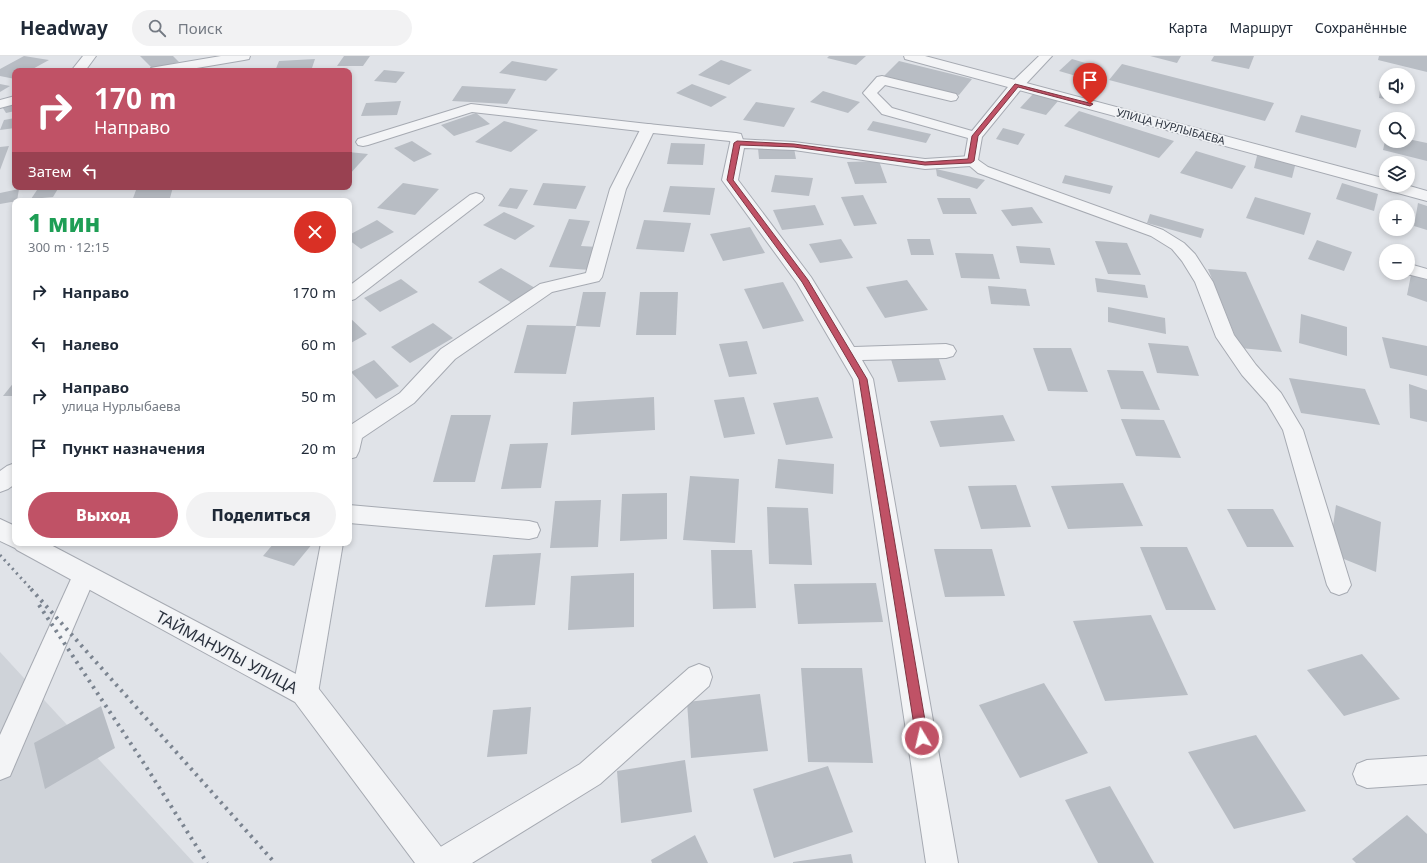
<!DOCTYPE html>
<html lang="ru">
<meta charset="utf-8">
<style>
:root{--surface:#fff;--page:#f2f2f3;--text:#1f2937;--muted:#747a83;--line:#e0e1e3;--accent:#c05266}
body{margin:0;font-family:"Noto Sans",sans-serif;background:var(--page);color:var(--text);height:100vh;display:flex;flex-direction:column;font-size:15px;white-space:nowrap}
*{box-sizing:border-box;margin:0}
p{font-size:13px;color:var(--muted)}
.icon{flex:none;width:22px;height:22px;fill:none;stroke:currentColor;stroke-width:2;stroke-linecap:round;stroke-linejoin:round}
.map{position:relative;flex:1;overflow:hidden}
.panel{position:absolute;left:12px;top:142px;width:340px;height:348px;display:flex;flex-direction:column;background:var(--surface);border-radius:8px;box-shadow:0 2px 6px #0003}
.panel>*{flex:none}
.guide{position:absolute;left:12px;top:12px;width:340px;height:122px;border-radius:8px;box-shadow:0 2px 6px #0003;background:#c05266;color:#fff;overflow:hidden}
.tools{position:absolute;left:1379px;top:12px;display:grid;gap:8px}
.tools a{display:grid;place-items:center;width:36px;height:36px;border-radius:50%;background:var(--surface);box-shadow:0 2px 6px #0003;font-size:20px}
.pin{position:absolute;display:grid;place-items:center;width:34px;height:34px;color:#fff;margin:-41px -17px;border-radius:50% 50% 50% 0;rotate:-45deg;box-shadow:0 0 4px #0007}
.pin .icon{rotate:45deg}
.me{position:absolute;width:44px;margin:-22px;rotate:351deg;stroke-linejoin:round;filter:drop-shadow(0 0 3px #0008)}
.turn{display:flex;align-items:center;gap:14px;height:84px;padding:0 16px;font-size:18px}
.turn .icon{width:52px;height:52px;stroke-width:2.5}
.turn b{display:block;font-size:28px;line-height:34px}
.then{display:flex;align-items:center;height:38px;padding:0 16px;background:#0003;gap:8px;font-size:15px}
.round{display:grid;place-items:center;flex:none;width:42px;height:42px;border-radius:21px;background:var(--page)}
.head{display:flex;align-items:center;justify-content:space-between;height:68px;padding:0 16px}
h1{font-size:24px;font-weight:800;line-height:30px;color:#1e9e55}
.button{display:flex;gap:8px;margin-top:auto;padding:8px 16px}
.button a{flex:1;height:46px;border-radius:24px;background:var(--accent);color:#fff;font-size:16px;font-weight:800;line-height:46px;text-align:center}
.button a+a{background:var(--page);color:var(--text)}
ul{padding:0;list-style:none}
li{display:flex;align-items:center;gap:12px;height:52px;padding:0 16px}
li div{flex:1}
li b{display:block;font-size:15px}
li em{font-style:normal}
header{display:flex;align-items:center;gap:24px;box-sizing:border-box;height:56px;padding:0 20px;background:var(--surface);border-bottom:1px solid var(--line)}
header strong{font-size:19px}
nav{display:flex;gap:22px;margin-inline-start:auto;font-size:14px}
.search{width:280px;height:36px;background:var(--page);display:flex;align-items:center;gap:10px;box-sizing:border-box;padding:0 14px;border-radius:22px;color:var(--muted);font-size:15px}
.map>svg:first-child{display:block}
.built{fill:#cfd3d9}
.building{fill:#b8bdc4}
.lines{fill:none;stroke-linecap:round;stroke-linejoin:round}
.service-casing{stroke:#a6aab2;stroke-width:2}
.minor-casing{stroke:#a6aab2;stroke-width:2}
.tertiary-casing{stroke:#a6aab2;stroke-width:2}
.service{fill:#f3f4f6;fill-rule:evenodd}
.minor{fill:#f3f4f6;fill-rule:evenodd}
.tertiary{fill:#f3f4f6;fill-rule:evenodd}
.rail-far1{stroke:#7b8490;stroke-width:3;stroke-dasharray:2 4;stroke-linecap:butt}
.rail{stroke:#7b8490;stroke-width:4;stroke-dasharray:2.5 5;stroke-linecap:butt}
.route{fill:#c05266;stroke:#7d3542}
.labels{text-anchor:middle;dominant-baseline:central;stroke-width:3.5;stroke-linejoin:round;paint-order:stroke}
.far-street-label{font-size:11px;fill:#2b323e;stroke:#f0f2f5}
.near-street-label{font-size:16px;fill:#2b323e;stroke:#f0f2f5}
</style>
<header>
<strong>Headway</strong>
<div class="search"><svg class="icon" aria-label="search" viewBox="0 0 24 24"><circle cx="10" cy="10" r="6"/><path d="M15 15l6 6"/></svg>Поиск</div>
<nav><a>Карта</a><a>Маршрут</a><a>Сохранённые</a></nav>
</header>
<div class="map">
<svg width="1427" height="807" viewBox="0 0 1427 807">
<rect width="100%" height="100%" fill="#e0e3e8"/>
<polygon class="built" points="0,596 194,807 0,807"/>
<g class="building">
<polygon points="24,0 49,4 29,15 15,15 15,23 0,20 0,13"/>
<polygon points="140,0 173,0 179,6 153,13"/>
<polygon points="344,0 370,0 363,10 337,10"/>
<polygon points="829,0 866,0 856,9 827,2"/>
<polygon points="1150,0 1181,0 1177,7"/>
<polygon points="1214,0 1254,0 1249,13 1211,5"/>
<polygon points="1379,0 1427,0 1427,16 1378,4"/>
<polygon points="315,3 311,15 275,15 279,5"/>
<polygon points="1072,3 1102,12 1090,24 1059,15"/>
<polygon points="721,4 752,14 729,29 698,19"/>
<polygon points="512,5 558,13 546,25 499,17"/>
<polygon points="899,5 972,23 959,39 884,20"/>
<polygon points="1122,8 1274,47 1265,65 1109,24"/>
<polygon points="384,14 405,16 396,27 374,25"/>
<polygon points="0,28 10,30 0,36"/>
<polygon points="692,28 727,41 711,51 676,37"/>
<polygon points="462,30 516,33 507,48 452,45"/>
<polygon points="1380,34 1386,35 1386,41 1405,41 1405,47 1379,42"/>
<polygon points="823,35 860,46 848,57 810,46"/>
<polygon points="1033,38 1058,45 1046,59 1020,52"/>
<polygon points="15,45 15,55 6,57 1,49"/>
<polygon points="401,45 397,59 361,60 366,47"/>
<polygon points="756,46 795,52 784,71 743,64"/>
<polygon points="1079,55 1174,85 1159,102 1064,70"/>
<polygon points="476,57 490,68 454,80 441,69"/>
<polygon points="1301,59 1361,74 1356,92 1295,76"/>
<polygon points="15,62 15,72 0,74 4,64"/>
<polygon points="504,65 538,74 511,96 475,86"/>
<polygon points="873,65 931,78 926,87 867,74"/>
<polygon points="1003,72 1025,78 1018,89 996,83"/>
<polygon points="1408,83 1427,87 1427,105 1383,94 1385,85 1408,85"/>
<polygon points="412,85 432,98 414,106 394,92"/>
<polygon points="671,87 705,88 703,109 667,108"/>
<polygon points="9,90 0,114 0,91"/>
<polygon points="758,92 794,92 796,103 759,103"/>
<polygon points="1196,95 1246,110 1232,133 1180,117"/>
<polygon points="349,96 368,98 349,119"/>
<polygon points="1258,96 1296,106 1292,122 1254,112"/>
<polygon points="879,105 887,127 855,128 847,106"/>
<polygon points="936,113 985,124 977,133 937,120"/>
<polygon points="775,119 813,122 809,140 771,136"/>
<polygon points="1065,119 1113,130 1110,138 1062,127"/>
<polygon points="403,127 439,133 415,159 377,152"/>
<polygon points="543,127 586,130 576,153 533,149"/>
<polygon points="1342,127 1378,138 1374,155 1336,143"/>
<polygon points="670,130 715,132 710,159 663,156"/>
<polygon points="39,131 59,131 53,141 31,143"/>
<polygon points="160,131 173,131 170,142 148,145 132,145 136,134"/>
<polygon points="510,132 528,134 517,153 498,150"/>
<polygon points="19,133 17,145 0,148 0,137"/>
<polygon points="863,139 877,168 854,170 841,141"/>
<polygon points="1255,141 1311,157 1304,179 1246,162"/>
<polygon points="937,142 970,142 977,158 943,158"/>
<polygon points="1418,147 1427,150 1427,174 1414,170"/>
<polygon points="815,149 824,169 782,174 773,154"/>
<polygon points="1032,151 1043,167 1012,170 1001,154"/>
<polygon points="504,156 535,170 515,184 483,169"/>
<polygon points="1150,158 1204,173 1201,182 1147,167"/>
<polygon points="569,163 590,165 581,190 598,191 590,214 549,211"/>
<polygon points="377,164 394,176 361,193 349,184 349,179"/>
<polygon points="644,164 691,167 684,196 636,193"/>
<polygon points="750,171 765,197 723,205 710,178"/>
<polygon points="841,183 853,202 820,207 809,188"/>
<polygon points="907,183 930,183 934,199 911,199"/>
<polygon points="1317,184 1352,196 1344,215 1308,203"/>
<polygon points="1095,185 1127,187 1141,219 1108,218"/>
<polygon points="1016,190 1050,192 1055,209 1020,207"/>
<polygon points="955,197 993,198 1000,223 961,222"/>
<polygon points="501,212 535,232 512,247 478,226"/>
<polygon points="1208,213 1246,216 1282,296 1240,292"/>
<polygon points="1411,219 1427,224 1427,246 1407,239"/>
<polygon points="1095,222 1145,229 1148,242 1097,236"/>
<polygon points="401,223 418,236 380,256 364,242"/>
<polygon points="907,224 928,254 885,262 866,231"/>
<polygon points="783,226 804,265 763,273 744,233"/>
<polygon points="988,230 1026,233 1030,250 991,248"/>
<polygon points="583,236 606,236 600,271 576,270 566,318 514,317 527,269 576,270"/>
<polygon points="640,236 678,236 676,279 636,279"/>
<polygon points="1108,251 1165,262 1166,278 1108,266"/>
<polygon points="1301,258 1347,271 1347,300 1299,287"/>
<polygon points="349,261 367,278 349,288"/>
<polygon points="433,267 453,282 410,307 391,291"/>
<polygon points="1382,281 1427,290 1427,320 1390,312"/>
<polygon points="747,285 757,318 729,321 719,288"/>
<polygon points="1148,287 1188,290 1199,320 1157,317"/>
<polygon points="1033,292 1071,292 1088,336 1048,335"/>
<polygon points="937,298 946,324 898,326 890,300"/>
<polygon points="374,304 399,330 376,343 351,316"/>
<polygon points="1107,314 1143,315 1160,354 1121,353"/>
<polygon points="1289,322 1365,333 1380,369 1301,357"/>
<polygon points="15,325 15,340 3,340"/>
<polygon points="1409,328 1427,334 1427,366 1410,362"/>
<polygon points="654,341 655,374 571,379 573,346"/>
<polygon points="744,341 755,378 724,382 714,344"/>
<polygon points="818,341 833,382 786,389 773,347"/>
<polygon points="451,359 491,359 475,426 433,426"/>
<polygon points="1003,359 1015,385 940,391 930,365"/>
<polygon points="1121,363 1164,364 1181,402 1136,400"/>
<polygon points="548,387 541,432 501,433 510,388"/>
<polygon points="778,403 834,408 833,438 775,432"/>
<polygon points="690,420 739,423 735,487 683,484"/>
<polygon points="1123,427 1143,470 1068,473 1051,430"/>
<polygon points="1016,429 1031,471 981,473 968,430"/>
<polygon points="667,437 667,483 620,485 622,438"/>
<polygon points="601,444 598,491 550,492 555,445"/>
<polygon points="1336,449 1381,466 1376,516 1329,497"/>
<polygon points="767,451 808,452 812,509 769,508"/>
<polygon points="1227,453 1273,453 1294,491 1247,491"/>
<polygon points="274,487 313,487 294,510 263,500"/>
<polygon points="1140,491 1187,491 1216,554 1166,554"/>
<polygon points="934,493 992,493 1005,540 945,541"/>
<polygon points="711,494 752,494 756,552 713,553"/>
<polygon points="541,497 535,549 485,551 493,499"/>
<polygon points="634,517 634,571 568,574 571,520"/>
<polygon points="876,527 883,566 798,568 794,528"/>
<polygon points="1151,559 1188,639 1105,645 1073,565"/>
<polygon points="1362,598 1400,643 1344,660 1307,614"/>
<polygon points="801,612 862,612 873,707 808,706"/>
<polygon points="1044,627 1088,697 1020,722 979,649"/>
<polygon points="760,638 768,695 691,702 687,646"/>
<polygon points="101,650 115,692 45,733 34,687"/>
<polygon points="531,651 527,698 487,701 493,654"/>
<polygon points="1256,679 1306,755 1234,773 1188,696"/>
<polygon points="685,704 692,756 621,767 617,715"/>
<polygon points="828,710 853,776 774,802 753,733"/>
<polygon points="1110,730 1154,807 1098,807 1065,744"/>
<polygon points="1407,759 1427,778 1427,807 1356,807 1352,803"/>
<polygon points="695,779 708,807 652,807 651,804"/>
<polygon points="851,798 853,807 793,807 793,806"/>
</g>
<g class="lines">
<g class="service-casing">
<g id="service">
<polygon points="1039,0 1052,0 1022,32 982,81 978,104 988,111 1163,174 1184,187 1195,198 1213,226 1234,279 1256,309 1281,337 1303,374 1351,529 1347,536 1339,539 1331,536 1327,529 1283,374 1267,347 1242,319 1216,281 1195,226 1182,205 1172,193 1151,180 978,117 964,105 968,82 882,58 863,37 877,21 882,20 956,38 958,41 956,44 951,45 885,29 877,37 892,52 972,75 1012,26"/>
<polygon points="648,68 736,77 741,78 744,87 742,90 737,91 732,90 730,85 653,77 626,133 602,221 599,225 552,236 455,303 414,347 362,382 359,395 356,401 349,403 349,370 400,337 441,293 540,228 586,217 610,133 641,72 643,69"/>
<polygon points="1413,209 1427,213 1427,223 1407,218 1408,210"/>
<polygon points="349,449 529,465 537,467 540,474 537,481 529,483 349,467"/>
<polygon points="321,487 343,487 318,637 314,646 305,649 296,646 292,637"/>
<polygon points="84,509 92,512 96,519 10,720 0,724 0,679 76,512"/>
<polygon points="1427,700 1427,728 1367,732 1357,728 1353,718 1357,708 1367,704"/>
</g>
</g>
<g class="minor-casing">
<g id="minor">
<polygon points="83,0 96,0 85,15 71,15"/>
<polygon points="221,0 250,0 249,3 244,4 179,15 149,15 151,12 156,11"/>
<polygon points="904,0 925,0 1386,123 1386,129 1406,129 1427,135 1427,145 905,3"/>
<polygon points="15,40 15,48 0,52 0,44"/>
<polygon points="471,48 648,68 653,69 655,72 653,75 648,76 472,56 368,89 363,90 358,89 356,86 358,83"/>
<polygon points="737,83 794,86 925,103 971,100 976,102 979,105 976,108 971,110 925,113 794,94 744,92 738,124 811,221 854,291 946,288 953,290 956,295 953,300 946,302 862,304 873,323 958,807 926,807 853,323 797,227 722,124 730,87 732,84"/>
<polygon points="476,137 482,139 484,142 482,145 355,243 349,245 349,230 470,139"/>
<polygon points="15,407 15,428 8,433 0,436 0,415 7,410"/>
<polygon points="699,608 709,612 712,621 709,630 600,728 472,807 427,807 432,796 580,708 689,612"/>
</g>
</g>
<g class="tertiary-casing">
<polygon id="tertiary" points="0,463 15,470 15,487 47,487 315,628 445,796 450,807 415,807 295,646 17,494 15,492 0,485"/>
</g>
<use href="#service" class="service"/>
<use href="#minor" class="minor"/>
<use href="#tertiary" class="tertiary"/>
<polyline class="rail-far1" points="0,499 32,534"/>
<g class="rail">
<polyline points="31,533 275,807"/>
<polyline points="39,549 145,709 207,807"/>
</g>
</g>
<polygon class="route" points="1015,28 1093,48 1090,50 1018,31 978,80 974,105 971,107 925,109 794,91 740,89 733,124 808,224 867,323 928,682 926,686 922,688 918,686 916,682 859,323 802,226 727,124 734,87 737,85 794,88 925,106 968,103 972,80"/>
<g class="labels">
<g class="far-street-label">
<text transform="translate(1171 70) rotate(15)">УЛИЦА НУРЛЫБАЕВА</text>
</g>
<g class="near-street-label">
<text transform="translate(227 596) rotate(28)">ТАЙМАНУЛЫ УЛИЦА</text>
</g>
</g>
</svg>
<div class="tools">
<a><svg class="icon" aria-label="sound" viewBox="0 0 24 24"><path d="M4 9h4l5-4v14l-5-4H4zM17 9q2 3 0 6"/></svg></a>
<a><svg class="icon" aria-label="search" viewBox="0 0 24 24"><circle cx="10" cy="10" r="6"/><path d="M15 15l6 6"/></svg></a>
<a><svg class="icon" aria-label="layers" viewBox="0 0 24 24"><path d="M12 4l9 5-9 5-9-5zM3 14l9 5 9-5"/></svg></a>
<a>+</a>
<a>−</a>
</div>
<div class="pin" style="left:1090px;top:48px;background:#d93025"><svg class="icon" aria-label="arrive" viewBox="0 0 24 24"><path d="M6 21V4h12l-3 4 3 4H6"/></svg></div>
<svg class="me" style="left:922px;top:682px" viewBox="-20 -20 40 40"><circle r="17" fill="#c05266" stroke="#fff" stroke-width="3"/><path d="M0-11L8 9 0 5-8 9z" fill="#fff"/></svg>
<div class="guide">
<div class="turn"><svg class="icon" aria-label="right" viewBox="0 0 24 24"><path d="M7 20v-9h11M14 6l5 5-5 5"/></svg><div><b>170 m</b>Направо</div></div>
<div class="then">Затем<svg class="icon" aria-label="left" viewBox="0 0 24 24"><path d="M17 20v-9H6M10 6l-5 5 5 5"/></svg></div>
</div>
<section class="panel">
<div class="head"><div><h1>1 мин</h1><p>300 m · 12:15</p></div><a class="round" style="background:#d93025;color:#fff"><svg class="icon" aria-label="close" viewBox="0 0 24 24"><path d="M6 6l12 12M18 6L6 18"/></svg></a></div>
<ul>
<li><svg class="icon" aria-label="right" viewBox="0 0 24 24"><path d="M7 20v-9h11M14 6l5 5-5 5"/></svg><div><b>Направо</b></div><em>170 m</em></li>
<li><svg class="icon" aria-label="left" viewBox="0 0 24 24"><path d="M17 20v-9H6M10 6l-5 5 5 5"/></svg><div><b>Налево</b></div><em>60 m</em></li>
<li><svg class="icon" aria-label="right" viewBox="0 0 24 24"><path d="M7 20v-9h11M14 6l5 5-5 5"/></svg><div><b>Направо</b><p>улица Нурлыбаева</p></div><em>50 m</em></li>
<li><svg class="icon" aria-label="arrive" viewBox="0 0 24 24"><path d="M6 21V4h12l-3 4 3 4H6"/></svg><div><b>Пункт назначения</b></div><em>20 m</em></li>
</ul>
<div class="button"><a>Выход</a><a>Поделиться</a></div>
</section>
</div>
